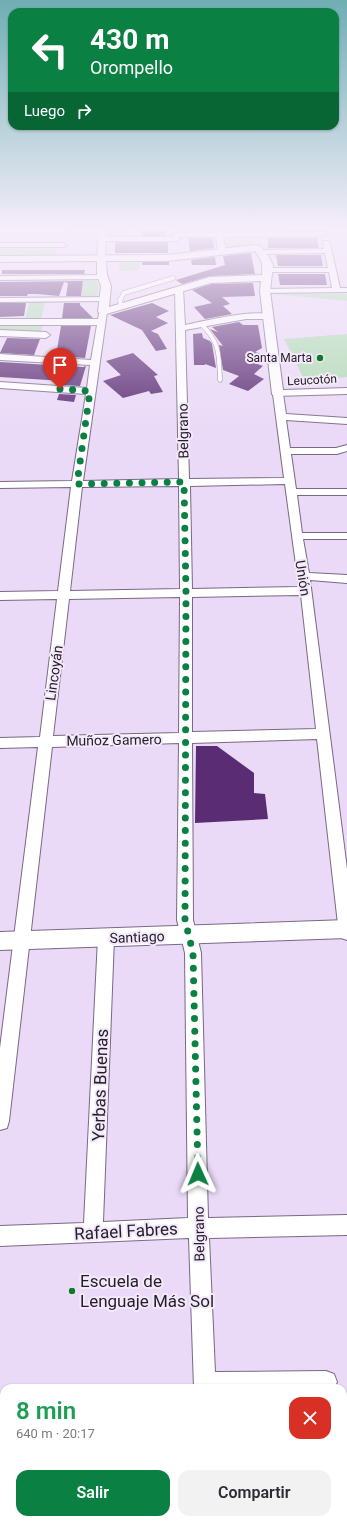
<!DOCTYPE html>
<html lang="es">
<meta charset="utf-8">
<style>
:root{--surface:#fff;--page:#f2f2f3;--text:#2b2b33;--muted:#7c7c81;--accent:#0b8043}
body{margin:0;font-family:Roboto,sans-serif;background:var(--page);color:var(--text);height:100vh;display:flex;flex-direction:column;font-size:15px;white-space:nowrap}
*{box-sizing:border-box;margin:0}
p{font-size:13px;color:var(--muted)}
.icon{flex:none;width:22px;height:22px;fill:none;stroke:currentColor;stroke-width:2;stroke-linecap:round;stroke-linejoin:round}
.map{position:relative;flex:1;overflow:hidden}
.sheet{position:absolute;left:0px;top:1384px;width:347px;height:140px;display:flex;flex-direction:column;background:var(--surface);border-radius:12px 12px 0 0;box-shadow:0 1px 3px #0004}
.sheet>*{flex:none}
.banner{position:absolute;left:8px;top:8px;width:331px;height:122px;border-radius:12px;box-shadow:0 1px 3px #0004;background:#0b8043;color:#fff;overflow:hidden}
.pin{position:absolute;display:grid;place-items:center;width:34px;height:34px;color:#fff;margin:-41px -17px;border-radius:50% 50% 50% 0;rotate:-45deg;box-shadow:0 0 4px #0007}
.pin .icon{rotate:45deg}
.me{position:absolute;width:44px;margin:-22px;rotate:359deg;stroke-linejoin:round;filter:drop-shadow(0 0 3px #0008)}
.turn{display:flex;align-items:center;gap:14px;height:84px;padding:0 16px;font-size:18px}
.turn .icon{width:52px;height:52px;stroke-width:2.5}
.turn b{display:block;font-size:28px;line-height:34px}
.then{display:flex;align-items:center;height:38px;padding:0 16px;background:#0003;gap:8px;font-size:15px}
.round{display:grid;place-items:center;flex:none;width:42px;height:42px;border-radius:12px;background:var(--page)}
.headline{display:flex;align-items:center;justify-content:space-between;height:68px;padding:0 16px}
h1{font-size:24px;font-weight:600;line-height:30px;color:#1e9e55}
.action{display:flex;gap:8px;margin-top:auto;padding:8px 16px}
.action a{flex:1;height:46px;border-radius:12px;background:var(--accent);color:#fff;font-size:16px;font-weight:600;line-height:46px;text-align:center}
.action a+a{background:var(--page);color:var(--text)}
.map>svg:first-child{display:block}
.green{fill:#addab0}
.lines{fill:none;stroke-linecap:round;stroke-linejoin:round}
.stream{stroke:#5aa563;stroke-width:6}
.building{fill:#5a2c74}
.service-casing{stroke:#796984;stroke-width:5}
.minor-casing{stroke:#796984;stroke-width:2}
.tertiary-casing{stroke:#796984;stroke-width:2}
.path{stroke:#7f7488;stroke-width:3.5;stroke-dasharray:1.5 4.5;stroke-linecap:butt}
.service{stroke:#fff;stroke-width:4}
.minor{fill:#fff;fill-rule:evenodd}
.tertiary{fill:#fff;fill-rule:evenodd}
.route{stroke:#0b8043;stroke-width:7;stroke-dasharray:0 12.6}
.poi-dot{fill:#0f792c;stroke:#f4e9fb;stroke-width:1.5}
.labels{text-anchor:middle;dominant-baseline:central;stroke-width:4;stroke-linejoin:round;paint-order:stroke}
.far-poi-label{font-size:12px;fill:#231d28;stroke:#f4e9fb;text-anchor:end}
.far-street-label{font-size:12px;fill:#231d28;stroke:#f4e9fb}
.street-label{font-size:14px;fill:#231d28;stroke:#f4e9fb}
.near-street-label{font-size:17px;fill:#231d28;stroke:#f4e9fb}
.near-poi-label{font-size:17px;fill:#231d28;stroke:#f4e9fb;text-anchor:start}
</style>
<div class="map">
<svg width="347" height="1524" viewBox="0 0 347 1524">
<rect width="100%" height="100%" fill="#ead9f7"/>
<g class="green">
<rect x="109" y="227" width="19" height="10"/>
<path d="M245 235 251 238 252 245C246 248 234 250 227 247L224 238 227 236Z"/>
<polygon points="0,247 56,247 55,256 0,256"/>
<polygon points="140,260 139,270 119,271 120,261"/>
<polygon points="96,279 99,286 97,297 82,297 82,288 78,280"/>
<polygon points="271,294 347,294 347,301 273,294"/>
<polygon points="30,302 45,302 41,319 25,319"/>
<polygon points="0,324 43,324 41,333 0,331"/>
<polygon points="347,334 347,377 305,381 284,339"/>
<polygon points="0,1404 4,1406 4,1460 0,1458"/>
<polygon points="130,1520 216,1520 222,1524 136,1524"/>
</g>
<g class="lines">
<g class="stream">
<polyline points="0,1432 4,1433"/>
<polyline points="181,1520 189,1524"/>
</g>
</g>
<g class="building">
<polygon points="142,227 165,227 166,236 142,236"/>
<polygon points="186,227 211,227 212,231 187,231"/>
<polygon points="266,227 311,227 312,229 316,231 266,231"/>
<polygon points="188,238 213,238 214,248 190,251"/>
<polygon points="268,238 317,238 319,248 268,248"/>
<rect x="115" y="242" width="53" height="11"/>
<polygon points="251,253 255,274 210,276 182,284 176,280 225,265 223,256"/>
<polygon points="276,255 321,255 323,266 278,266"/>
<polygon points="215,257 216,265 192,265 191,260"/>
<rect x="142" y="262" width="27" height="3"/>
<polygon points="2,270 85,270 84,274 2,274"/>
<polygon points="278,274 325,274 327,285 280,285"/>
<polygon points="83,281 81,296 66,296 68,283 64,282 59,296 37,294 28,294 27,296 0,296 0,282"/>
<polygon points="253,283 255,296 222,297 230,304 223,306 232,314 205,319 194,307 212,303 192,290 211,284"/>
<polygon points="0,303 26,303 24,316 0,317"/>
<polygon points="64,303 80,303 80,305 93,318 62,318"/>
<polygon points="152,303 169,311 156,317 168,323 151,331 158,334 167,349 156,351 142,330 110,315"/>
<polygon points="239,322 243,325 258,325 262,348 255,352 262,354 252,362 263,366 254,374 264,379 248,391 229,384 239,376 223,370 219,345 223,346 210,329 218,332 212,327"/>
<polygon points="61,326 91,326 85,358 56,356"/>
<polygon points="202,333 203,338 210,341 212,344 216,368 205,364 205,365 194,365 193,334"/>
<polygon points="7,338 40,339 34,355 0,353"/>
<polygon points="133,353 158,375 154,376 163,392 151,394 149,391 123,398 103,381 121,375 106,361"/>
<polygon points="0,362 83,367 86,366 80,386 63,385 64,381 0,377"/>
<polygon points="59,394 76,395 74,402 57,400"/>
<polygon points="196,746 217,746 254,773 254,793 265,794 268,819 195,823"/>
</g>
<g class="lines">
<g class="service-casing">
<g id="service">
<polyline points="121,307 120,300 124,293 173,278"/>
<path d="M201 324C220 342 219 355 220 380"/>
</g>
</g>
<g class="minor-casing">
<g id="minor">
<polygon points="99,227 107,227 106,237 174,237 172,235 176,233 324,232 328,234 324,236 223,237 226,251 222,253 218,251 216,237 178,237 180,239 176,241 106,241 105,258 101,260 97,258"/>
<polygon points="0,228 65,228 69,230 65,232 0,232"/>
<polygon points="323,241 329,241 330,243 340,288 347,288 347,292 262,293 261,291 265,289 332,288 329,272 268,272 264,270 268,268 328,268 325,253 260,254 256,252 260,250 324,249"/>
<polygon points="0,243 63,243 67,245 63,247 0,247"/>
<polygon points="102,275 106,277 105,279 0,280 0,276"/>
<path d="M176 287H179L183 289 185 325C199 322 262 307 271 316L267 319H246L185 330 189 479 284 478 273 394 275 392H281L283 394 286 414 347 418V424L286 420 290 448H336L347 445V451L337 454H291L296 489H347V495H297L302 533H347V539H303L309 573 347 575V583L310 580 347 869V940L341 938 339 933 317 739 192 743 193 920 201 953 208 1218 347 1215V1235L209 1238 215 1372 326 1371 334 1374 337 1382 334 1388H194L189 1238 0 1246V1226L84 1223 98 938 100 933 106 931 112 933 114 938 103 1222 188 1218 185 953 177 920 179 743 52 747 9 1121 7 1128 0 1130V1048L38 747 0 748V738L40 737 57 599 0 600V592L58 591 71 487 0 488V482L72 481 86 394 0 388V382L87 388 90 365 0 360V354L91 360 97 325H0V319H98L100 310H106L107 312 83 481 179 479 175 289ZM285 484 299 587 192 589 190 486ZM179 486 180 589 70 591 82 487ZM301 595 316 729 192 732V597ZM180 597 179 733 53 736 69 599Z"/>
<polygon points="104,297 107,297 107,301 0,302 0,298"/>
<polygon points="0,330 46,332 50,335 46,338 0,336"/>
</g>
</g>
<g class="tertiary-casing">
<g id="tertiary">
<path d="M257 245 260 246 267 254 273 265 270 291 283 390 347 388V394L274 396 272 394 260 291 261 281 211 283 103 315 98 312 101 286 97 275V261L0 262V256L167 255ZM255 251C262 259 263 265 262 275L210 277 109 307 111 286 107 275 106 261H167Z"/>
<polygon points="347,920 347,938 0,950 0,932"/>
</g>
</g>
<polyline class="path" points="228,1524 229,1520"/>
<use href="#service" class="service"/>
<use href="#minor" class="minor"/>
<use href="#tertiary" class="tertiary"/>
</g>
<linearGradient id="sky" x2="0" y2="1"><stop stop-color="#6faeb3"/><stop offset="0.52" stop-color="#f6eefb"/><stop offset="1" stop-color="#f6eefb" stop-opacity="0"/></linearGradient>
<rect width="347" height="440" fill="url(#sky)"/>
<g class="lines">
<polyline class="route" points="60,389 90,391 77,484 184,482 186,593 185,920 193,953 198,1174"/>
</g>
<g class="poi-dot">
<circle cx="320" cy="358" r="4"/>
<circle cx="72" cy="1291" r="4"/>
</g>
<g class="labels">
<g class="far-poi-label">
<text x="312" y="358">Santa Marta</text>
</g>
<g class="far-street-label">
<text transform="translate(312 380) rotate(-3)">Leucotón</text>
</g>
<g class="street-label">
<text transform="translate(183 431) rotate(-91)">Belgrano</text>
<text transform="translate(303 578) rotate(81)">Unión</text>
<text transform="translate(54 673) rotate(-82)">Lincoyán</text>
<text transform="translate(114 740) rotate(-1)">Muñoz Gamero</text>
<text transform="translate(137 937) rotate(-2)">Santiago</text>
<text transform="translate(199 1234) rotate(-91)">Belgrano</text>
</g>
<g class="near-street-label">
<text transform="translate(100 1085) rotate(-88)">Yerbas Buenas</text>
<text transform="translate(126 1231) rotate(-3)">Rafael Fabres</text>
</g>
<g class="near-poi-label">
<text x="80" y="1281">Escuela de<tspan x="80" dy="20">Lenguaje Más Sol</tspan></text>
</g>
</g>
</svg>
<div class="pin" style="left:60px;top:389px;background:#d93025"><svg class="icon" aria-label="arrive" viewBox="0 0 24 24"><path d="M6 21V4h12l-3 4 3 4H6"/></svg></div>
<svg class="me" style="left:198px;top:1174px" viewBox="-20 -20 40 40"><path d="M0-17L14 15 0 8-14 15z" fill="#0b8043" stroke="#fff" stroke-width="4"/></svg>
<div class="banner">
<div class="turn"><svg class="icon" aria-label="left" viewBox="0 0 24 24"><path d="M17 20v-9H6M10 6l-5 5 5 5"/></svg><div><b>430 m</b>Orompello</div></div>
<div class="then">Luego<svg class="icon" aria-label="right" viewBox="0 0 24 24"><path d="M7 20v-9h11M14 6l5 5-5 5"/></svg></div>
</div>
<section class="sheet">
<div class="headline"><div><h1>8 min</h1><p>640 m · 20:17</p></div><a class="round" style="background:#d93025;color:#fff"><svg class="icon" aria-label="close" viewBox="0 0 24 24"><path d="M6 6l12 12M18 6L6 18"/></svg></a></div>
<div class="action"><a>Salir</a><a>Compartir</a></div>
</section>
</div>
